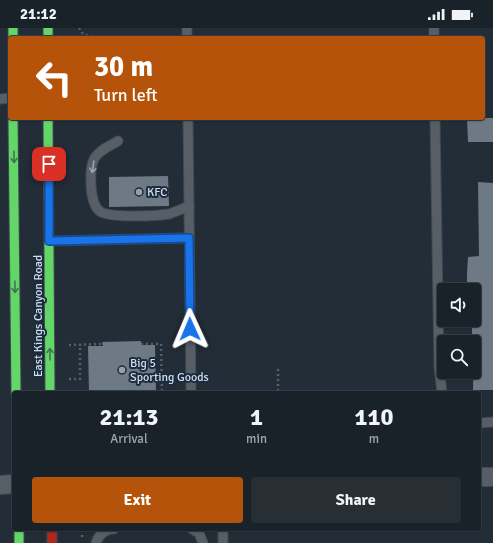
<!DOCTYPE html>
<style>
:root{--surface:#1a2229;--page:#272f35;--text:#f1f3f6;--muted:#9fa4a8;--line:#383f46;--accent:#b45309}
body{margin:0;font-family:Signika,sans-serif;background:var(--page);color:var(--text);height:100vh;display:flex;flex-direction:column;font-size:15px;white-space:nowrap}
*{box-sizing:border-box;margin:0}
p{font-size:13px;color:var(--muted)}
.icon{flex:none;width:22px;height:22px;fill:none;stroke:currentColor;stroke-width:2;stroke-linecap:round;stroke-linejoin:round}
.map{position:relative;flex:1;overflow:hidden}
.sheet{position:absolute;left:12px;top:363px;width:469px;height:140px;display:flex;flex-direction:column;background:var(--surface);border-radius:4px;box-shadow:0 1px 3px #0004,0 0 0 1px var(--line)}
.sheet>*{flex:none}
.top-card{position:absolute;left:8px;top:8px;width:477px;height:84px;border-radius:4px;box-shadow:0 1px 3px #0004,0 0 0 1px var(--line);background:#b45309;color:#fff;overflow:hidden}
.fabs{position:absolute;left:437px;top:255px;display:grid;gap:8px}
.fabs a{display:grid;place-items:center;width:44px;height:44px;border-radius:4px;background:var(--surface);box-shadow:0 1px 3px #0004,0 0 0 1px var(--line);font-size:20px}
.pin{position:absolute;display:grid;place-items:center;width:34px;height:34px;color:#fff;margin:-17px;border-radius:8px;box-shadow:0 2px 6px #0006}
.me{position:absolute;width:44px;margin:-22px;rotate:359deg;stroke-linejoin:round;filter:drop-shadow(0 0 3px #0008)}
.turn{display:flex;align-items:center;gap:14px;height:84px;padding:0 20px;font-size:18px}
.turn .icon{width:52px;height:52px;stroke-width:2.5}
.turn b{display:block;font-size:28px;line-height:34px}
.eta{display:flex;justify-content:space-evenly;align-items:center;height:68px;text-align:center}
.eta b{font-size:24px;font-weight:800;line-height:28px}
.action{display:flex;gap:8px;margin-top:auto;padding:8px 20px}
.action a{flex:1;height:46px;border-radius:4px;background:var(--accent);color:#fff;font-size:16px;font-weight:800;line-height:46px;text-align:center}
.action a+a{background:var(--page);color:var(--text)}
.status{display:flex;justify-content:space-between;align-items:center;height:28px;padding:0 20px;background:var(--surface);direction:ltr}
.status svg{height:11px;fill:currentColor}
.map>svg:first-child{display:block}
.building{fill:#6d7985}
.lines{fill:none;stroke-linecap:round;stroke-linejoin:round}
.lane-casing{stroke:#414952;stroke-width:11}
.street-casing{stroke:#414952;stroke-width:20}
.fast-casing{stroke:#414952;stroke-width:11}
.jam-casing{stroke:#414952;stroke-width:11}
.path{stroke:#595f67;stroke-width:2.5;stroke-dasharray:2 3;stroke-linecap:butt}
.lane{stroke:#575e65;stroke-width:9}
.street{stroke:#575e65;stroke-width:18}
.fast{stroke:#63d668;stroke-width:9}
.jam{stroke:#b3261e;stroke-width:9}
.oneway{stroke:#3b7851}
.oneway2{stroke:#9ba4ae}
.route-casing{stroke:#114b97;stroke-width:10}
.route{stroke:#1a73e8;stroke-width:7}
.poi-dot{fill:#95a0ab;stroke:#1b2c3f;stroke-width:1.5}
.labels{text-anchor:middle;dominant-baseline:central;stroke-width:4;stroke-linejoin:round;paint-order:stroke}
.poi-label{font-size:12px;fill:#d3deea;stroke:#1b2c3f;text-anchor:start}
.street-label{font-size:12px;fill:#d3deea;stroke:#1b2c3f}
</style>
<div class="status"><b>21:12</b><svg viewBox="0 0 49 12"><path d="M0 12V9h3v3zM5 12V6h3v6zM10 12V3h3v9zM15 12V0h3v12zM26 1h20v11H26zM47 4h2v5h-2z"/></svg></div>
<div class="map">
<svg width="493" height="515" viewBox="0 0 493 515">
<rect width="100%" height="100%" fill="#232d37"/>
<g class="building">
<polygon points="467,90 493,90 493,114 468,114"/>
<polygon points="168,148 169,178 109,179 109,149"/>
<polygon points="478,154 493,155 493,362 473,362 474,314 472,314 472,292 474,292 474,262 467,262 467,245 468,229 479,228"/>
<polygon points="141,313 141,317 155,317 156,365 89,365 88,318 103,318 102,314"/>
</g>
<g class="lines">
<g class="lane-casing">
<g id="lane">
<polyline points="187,0 187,10"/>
<polyline points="434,0 434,10"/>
<polyline points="0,71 10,70"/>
<polyline points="188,90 191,365"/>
<polyline points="435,90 439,339 442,365"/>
<path d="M118 113C110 118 99 122 94 131 89 142 89 177 101 184 112 190 156 188 169 186 175 184 182 181 189 178"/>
<polyline points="49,213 189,210"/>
<polyline points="479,395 493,394"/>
<polyline points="192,501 199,505 203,515"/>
<polyline points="223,501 223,515"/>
<path d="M96 515C99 506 105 501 114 501"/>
</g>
</g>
<g class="street-casing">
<g id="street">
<polyline points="479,449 493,449"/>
<polyline points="0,457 14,456"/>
</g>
</g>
<g class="fast-casing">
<g id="fast">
<polyline points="13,0 13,10"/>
<polyline points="48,0 48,10"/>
<polyline points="13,90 16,365"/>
<polyline points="48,90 50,365"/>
<polyline points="19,501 19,515"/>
</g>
</g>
<g class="jam-casing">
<polyline id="jam" points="52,501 52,515"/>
</g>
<g class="path">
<polyline points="79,0 83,6 100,10"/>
<polyline points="141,316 161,316 162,365"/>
<polyline points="69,317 103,316"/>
<polyline points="278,341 278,365"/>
<polyline points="69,351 80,351 80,316"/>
<polyline points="72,502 82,502 82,511"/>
</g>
<use href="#lane" class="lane"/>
<use href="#street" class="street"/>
<use href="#fast" class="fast"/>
<use href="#jam" class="jam"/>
</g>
<defs><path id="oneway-shaft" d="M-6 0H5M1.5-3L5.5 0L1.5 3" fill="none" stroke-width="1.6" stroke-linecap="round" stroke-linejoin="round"/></defs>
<g class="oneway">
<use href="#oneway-shaft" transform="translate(14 129) rotate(89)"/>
<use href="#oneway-shaft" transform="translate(15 259) rotate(89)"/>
<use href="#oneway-shaft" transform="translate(50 326) rotate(-90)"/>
</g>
<use class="oneway2" href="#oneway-shaft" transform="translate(93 139) rotate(98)"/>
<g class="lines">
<g class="route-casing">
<polyline id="route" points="49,136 49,213 189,210 190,301"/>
</g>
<use href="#route" class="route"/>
</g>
<g class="poi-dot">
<circle cx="139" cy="164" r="4"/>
<circle cx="122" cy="342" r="4"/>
</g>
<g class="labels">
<g class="poi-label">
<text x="147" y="164">KFC</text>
<text x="130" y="335">Big 5<tspan x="130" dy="14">Sporting Goods</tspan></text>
</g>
<g class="street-label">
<text transform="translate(38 288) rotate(-90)">East Kings Canyon Road</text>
</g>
</g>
</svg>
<div class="fabs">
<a><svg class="icon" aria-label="sound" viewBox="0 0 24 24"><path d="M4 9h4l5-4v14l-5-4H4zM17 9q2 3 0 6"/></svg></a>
<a><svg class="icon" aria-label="search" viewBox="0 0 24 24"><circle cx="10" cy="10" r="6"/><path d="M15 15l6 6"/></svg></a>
</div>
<div class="pin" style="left:49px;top:136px;background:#d93025"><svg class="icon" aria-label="arrive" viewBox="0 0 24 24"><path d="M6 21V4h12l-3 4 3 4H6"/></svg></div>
<svg class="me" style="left:190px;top:301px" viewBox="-20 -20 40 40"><path d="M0-17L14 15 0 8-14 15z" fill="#1a73e8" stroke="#fff" stroke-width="4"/></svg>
<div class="top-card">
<div class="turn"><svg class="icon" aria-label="left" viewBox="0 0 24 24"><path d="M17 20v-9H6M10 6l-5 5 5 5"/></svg><div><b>30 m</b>Turn left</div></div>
</div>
<section class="sheet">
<div class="eta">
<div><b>21:13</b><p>Arrival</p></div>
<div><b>1</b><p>min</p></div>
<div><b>110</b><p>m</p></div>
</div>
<div class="action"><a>Exit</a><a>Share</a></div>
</section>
</div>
